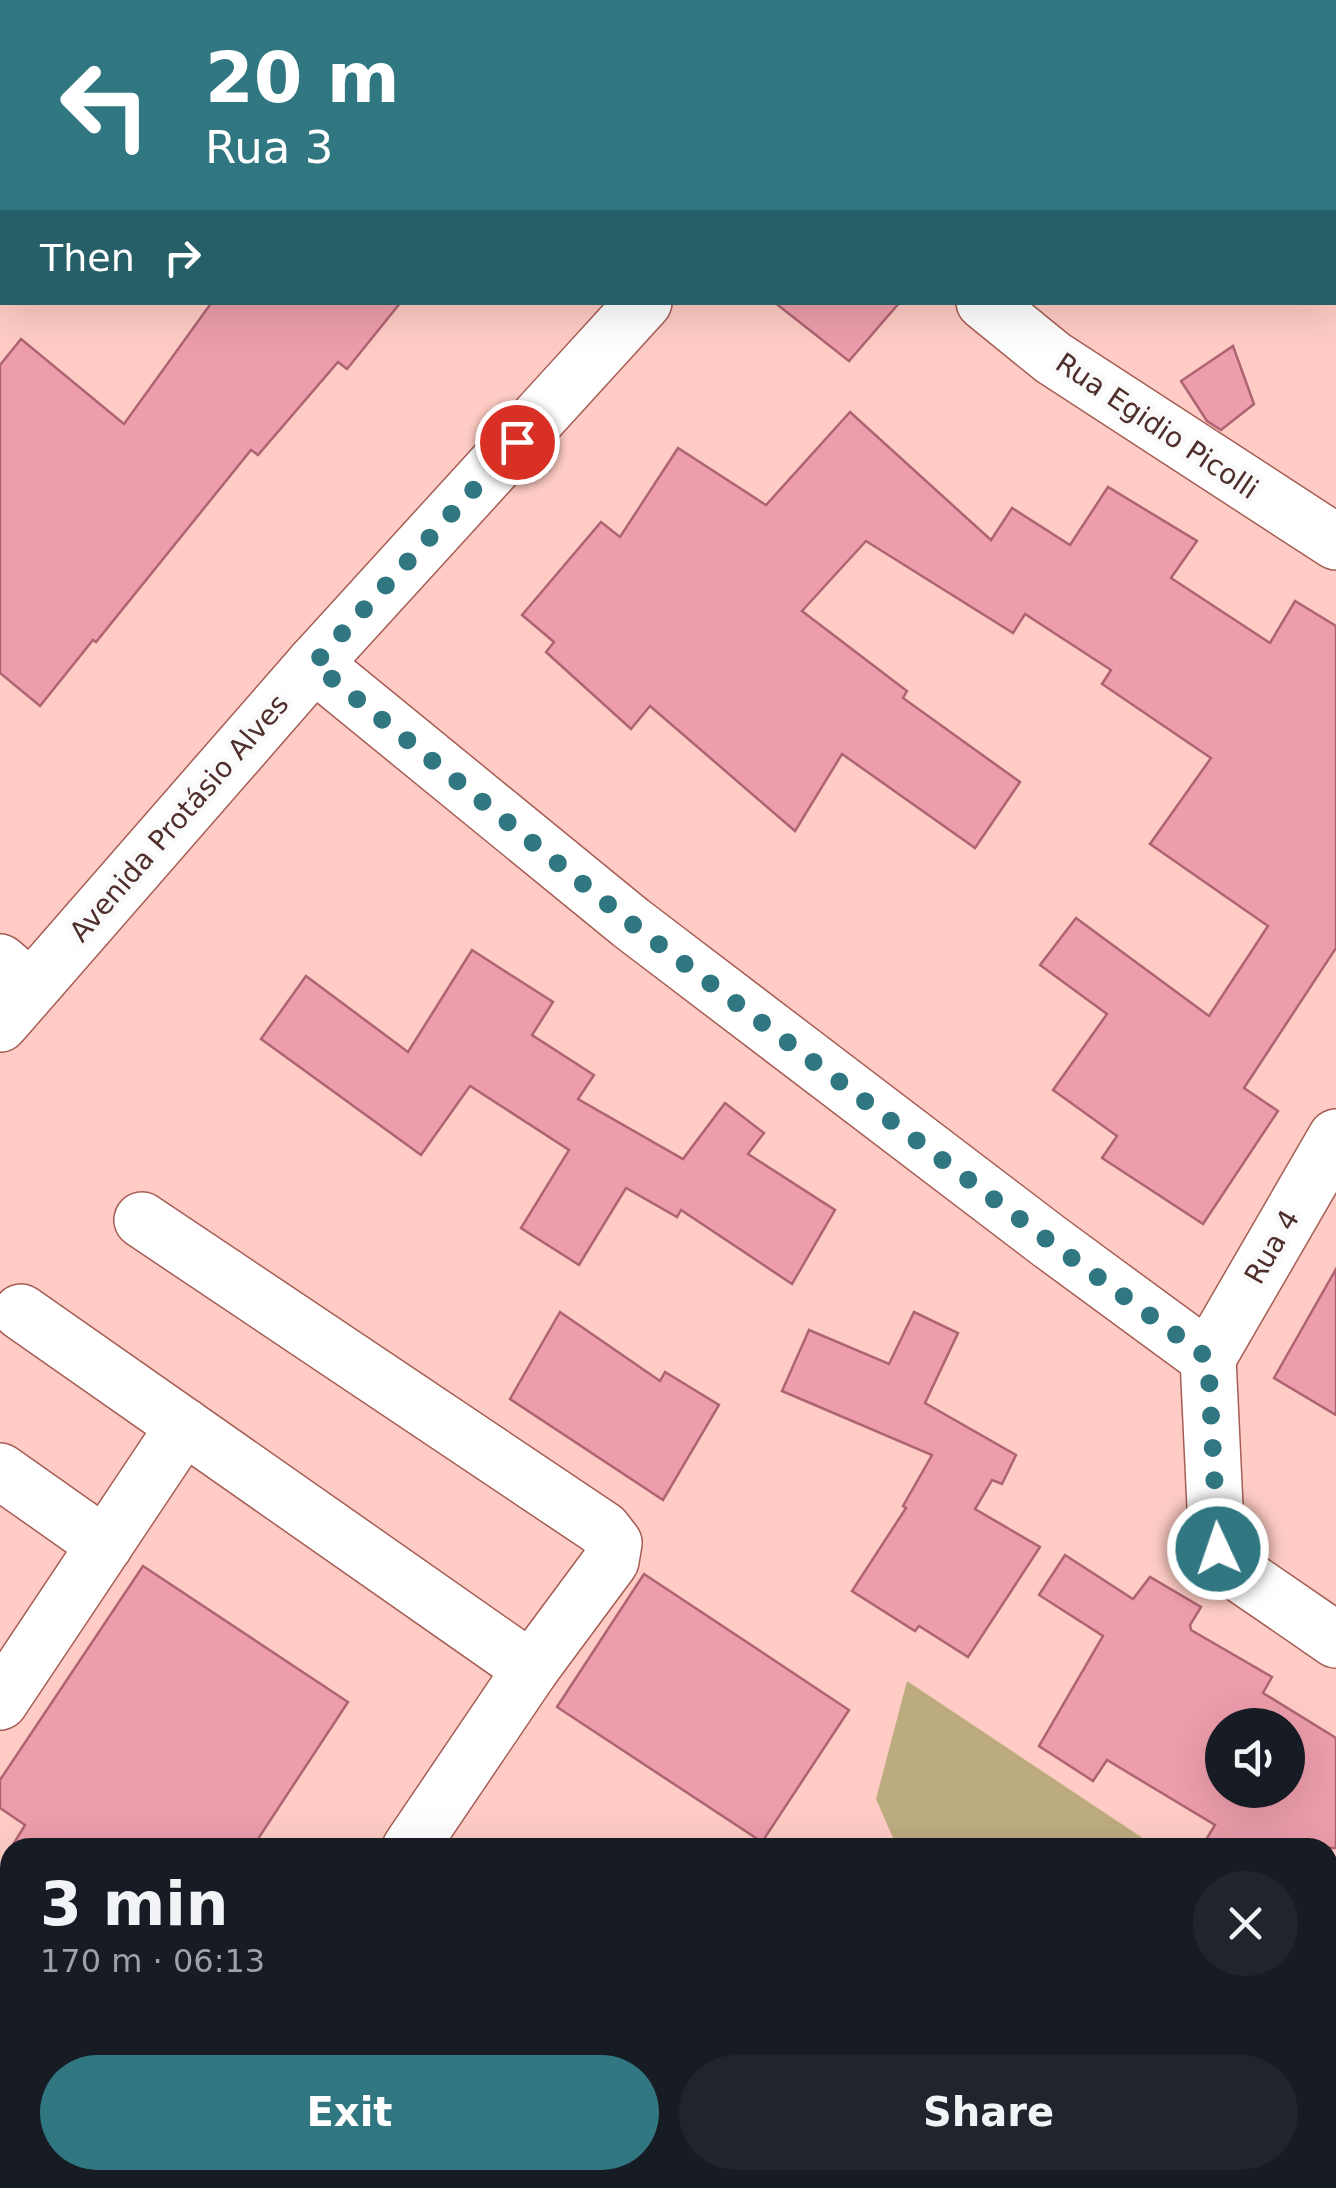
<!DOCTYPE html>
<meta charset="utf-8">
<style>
:root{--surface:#171b24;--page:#20242c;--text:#f1f3f6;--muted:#9ea1a6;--accent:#307781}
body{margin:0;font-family:"DejaVu Sans",sans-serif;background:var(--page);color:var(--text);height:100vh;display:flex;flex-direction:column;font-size:38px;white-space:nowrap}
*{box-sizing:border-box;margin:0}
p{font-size:32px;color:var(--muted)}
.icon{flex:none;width:55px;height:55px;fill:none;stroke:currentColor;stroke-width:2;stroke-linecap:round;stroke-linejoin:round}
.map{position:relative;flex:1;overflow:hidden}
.sheet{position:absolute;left:0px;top:1838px;width:1338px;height:352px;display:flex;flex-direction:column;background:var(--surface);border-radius:30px 30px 0 0;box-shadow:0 10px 40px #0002}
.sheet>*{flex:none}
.hud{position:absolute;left:0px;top:0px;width:1338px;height:305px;box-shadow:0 10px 40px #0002;background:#307781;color:#fff;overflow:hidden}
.tools{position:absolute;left:1205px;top:1708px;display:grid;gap:20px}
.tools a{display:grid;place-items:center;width:100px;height:100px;border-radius:50%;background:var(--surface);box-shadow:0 10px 40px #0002;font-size:50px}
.pin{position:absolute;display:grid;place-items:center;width:85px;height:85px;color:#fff;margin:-42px;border:5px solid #fff;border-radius:50%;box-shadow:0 2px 10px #0007}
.me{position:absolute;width:110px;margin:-55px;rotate:357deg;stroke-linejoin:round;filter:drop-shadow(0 0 8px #0008)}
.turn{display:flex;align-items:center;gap:35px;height:210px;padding:0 40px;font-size:45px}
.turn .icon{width:130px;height:130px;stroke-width:2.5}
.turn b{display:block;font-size:70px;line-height:85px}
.then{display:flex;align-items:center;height:95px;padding:0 40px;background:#0003;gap:20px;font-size:38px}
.round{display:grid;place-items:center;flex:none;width:105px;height:105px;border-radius:52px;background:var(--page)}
.summary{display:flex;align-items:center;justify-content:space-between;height:170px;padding:0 40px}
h1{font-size:60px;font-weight:800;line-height:75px}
.action{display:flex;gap:20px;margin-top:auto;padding:20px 40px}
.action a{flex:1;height:115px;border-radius:60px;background:var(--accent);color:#fff;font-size:40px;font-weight:800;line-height:115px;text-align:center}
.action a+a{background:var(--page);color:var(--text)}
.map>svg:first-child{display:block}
.green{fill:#bdab80}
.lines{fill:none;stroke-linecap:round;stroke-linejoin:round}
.stream{stroke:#a570a3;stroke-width:18}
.building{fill:#ed9dab;stroke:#ae6472;stroke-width:2.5;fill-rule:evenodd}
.minor-casing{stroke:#a65d54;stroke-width:58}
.major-casing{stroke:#a65d54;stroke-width:58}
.minor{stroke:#fff;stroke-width:55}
.major{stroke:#fff;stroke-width:55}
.route{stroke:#307781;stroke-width:18;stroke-dasharray:0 32.4}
.labels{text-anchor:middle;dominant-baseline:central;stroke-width:10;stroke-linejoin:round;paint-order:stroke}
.street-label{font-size:28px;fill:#4f2f2b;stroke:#fafafa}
</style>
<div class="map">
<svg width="1336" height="2188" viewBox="0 0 1336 2188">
<rect width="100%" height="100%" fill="#feccc4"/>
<g class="green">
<polygon points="907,1681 1156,1847 897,1847 876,1799"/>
<polygon points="1328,1962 1336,1968 1336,2188 734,2188 738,2180 1328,2180"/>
</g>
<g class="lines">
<g class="stream">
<polyline points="1335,6 1336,4"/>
<polyline points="1056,2188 1060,2180"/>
</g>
</g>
<g class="building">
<polygon points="212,302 401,302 347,369 338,362 258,455 251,450 96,642 93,640 40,706 0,673 0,365 21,339 124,424"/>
<polygon points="774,302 900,302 849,361"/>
<polygon points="1233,346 1254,404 1221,430 1207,421 1181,381"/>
<polygon points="850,412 991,540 1012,508 1070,545 1108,487 1197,541 1171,578 1270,643 1295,601 1336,626 1336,948 1244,1088 1278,1111 1203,1224 1102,1158 1117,1136 1053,1090 1107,1014 1040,965 1076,918 1209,1016 1268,926 1150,844 1211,758 1102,684 1111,670 1025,614 1013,633 866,541 802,611 907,691 903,698 1020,782 975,848 842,754 795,831 650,706 631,729 546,652 554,642 522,615 601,522 620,537 678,448 766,505"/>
<polygon points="472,950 553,1002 532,1035 594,1075 578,1099 683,1159 725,1103 764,1133 748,1154 835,1210 792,1284 681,1210 677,1217 626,1188 579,1265 521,1228 569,1150 470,1086 421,1155 261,1039 306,976 408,1052"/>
<polygon points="1336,1269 1336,1415 1274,1378"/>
<polygon points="560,1312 660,1381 665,1372 719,1405 663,1500 510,1399"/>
<polygon points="914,1312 958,1333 925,1403 1016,1455 1002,1484 992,1480 975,1509 1040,1547 968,1657 919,1626 915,1631 852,1591 906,1508 903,1506 932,1455 782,1391 809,1330 889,1364"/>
<path d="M1065 1555 1133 1599 1150 1577 1201 1607 1190 1625 1191 1630 1272 1677 1263 1693 1336 1738V1848H1201L1215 1825 1107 1760 1093 1781 1039 1746 1103 1636 1039 1595ZM1222 1725H1288V1790H1222Z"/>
<polygon points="143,1566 348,1702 252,1848 11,1848 25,1825 0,1808 0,1780"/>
<polygon points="644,1574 849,1710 762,1842 557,1707"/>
</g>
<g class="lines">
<g class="minor-casing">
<g id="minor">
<polyline points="984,302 1053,358 1336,542"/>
<polyline points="314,664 631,923 1050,1242 1208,1358 1217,1549 1224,1563 1336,1640"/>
<polyline points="0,962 30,988"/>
<polyline points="142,1220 603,1529 614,1543 611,1561 531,1669 410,1848"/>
<polyline points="21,1312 531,1669"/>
<polyline points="1208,1358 1336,1137"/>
<polyline points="0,1471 105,1545"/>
<polyline points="0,1702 184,1426"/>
<polyline points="0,1992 10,1999"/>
<polyline points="1328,2143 1336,2147"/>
<polyline points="277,2180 289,2188"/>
<polyline points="181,2188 186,2180"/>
<polyline points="690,2188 695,2180"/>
</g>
</g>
<g class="major-casing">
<g id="major">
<polyline points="918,2 921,0"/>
<polyline points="0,1024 314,664 644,302"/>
</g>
</g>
<use href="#minor" class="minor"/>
<use href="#major" class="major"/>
</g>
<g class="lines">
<polyline class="route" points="517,442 314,664 631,923 1050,1242 1208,1358 1218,1549"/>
</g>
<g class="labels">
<g class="street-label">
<text transform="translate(1157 426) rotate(34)">Rua Egidio Picolli</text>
<text transform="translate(179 818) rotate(-49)">Avenida Protásio Alves</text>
<text transform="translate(1272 1247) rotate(-60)">Rua 4</text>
</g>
</g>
</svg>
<div class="tools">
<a><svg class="icon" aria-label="sound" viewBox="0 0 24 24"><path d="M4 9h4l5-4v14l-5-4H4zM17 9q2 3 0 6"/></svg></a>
</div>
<div class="pin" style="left:517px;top:442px;background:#d93025"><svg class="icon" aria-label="arrive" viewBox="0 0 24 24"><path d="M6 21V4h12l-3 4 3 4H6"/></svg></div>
<svg class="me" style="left:1218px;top:1549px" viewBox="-20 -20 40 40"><circle r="17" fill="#307781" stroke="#fff" stroke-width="3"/><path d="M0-11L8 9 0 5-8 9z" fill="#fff"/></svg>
<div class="hud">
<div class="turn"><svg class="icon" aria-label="left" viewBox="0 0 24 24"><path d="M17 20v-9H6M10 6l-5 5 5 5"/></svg><div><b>20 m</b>Rua 3</div></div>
<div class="then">Then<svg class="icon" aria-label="right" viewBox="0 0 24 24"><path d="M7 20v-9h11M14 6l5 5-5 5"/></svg></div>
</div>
<section class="sheet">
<div class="summary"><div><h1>3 min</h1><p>170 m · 06:13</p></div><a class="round"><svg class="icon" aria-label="close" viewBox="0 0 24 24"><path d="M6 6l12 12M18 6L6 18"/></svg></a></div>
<div class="action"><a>Exit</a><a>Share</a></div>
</section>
</div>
